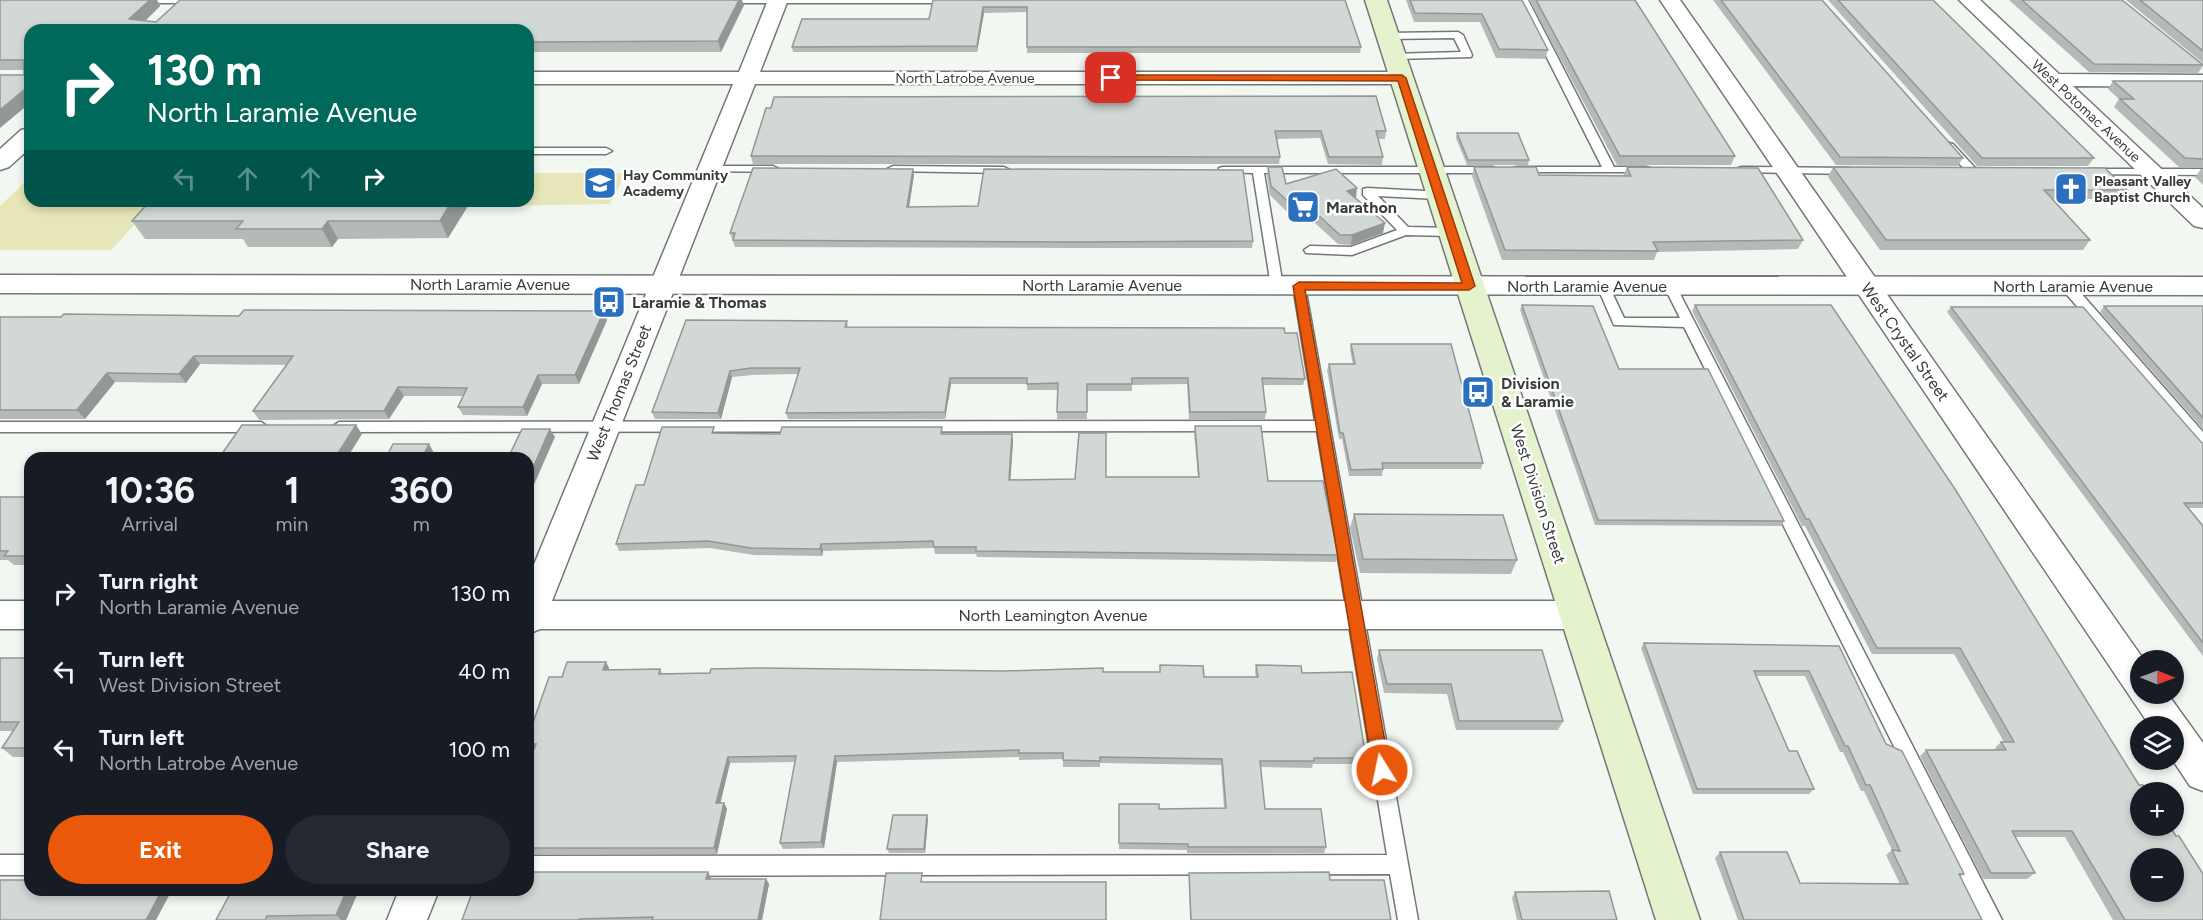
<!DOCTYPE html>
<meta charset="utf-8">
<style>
:root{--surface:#171b24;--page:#242831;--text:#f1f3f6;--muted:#9ea1a6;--accent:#ea580c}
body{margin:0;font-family:Figtree,sans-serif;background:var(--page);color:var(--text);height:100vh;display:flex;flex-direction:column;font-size:22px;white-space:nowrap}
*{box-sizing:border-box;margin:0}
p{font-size:20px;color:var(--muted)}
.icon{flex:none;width:33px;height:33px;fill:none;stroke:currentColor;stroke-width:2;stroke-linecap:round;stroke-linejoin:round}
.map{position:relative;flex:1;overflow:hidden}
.side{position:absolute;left:24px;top:452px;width:510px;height:444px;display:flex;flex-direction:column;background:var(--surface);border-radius:18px;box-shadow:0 3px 9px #0003}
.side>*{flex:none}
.banner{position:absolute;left:24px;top:24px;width:510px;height:183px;border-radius:18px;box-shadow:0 3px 9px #0003;background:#00695c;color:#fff;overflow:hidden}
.needle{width:39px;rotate:91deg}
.buttons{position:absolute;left:2130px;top:650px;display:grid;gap:12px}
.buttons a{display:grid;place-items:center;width:54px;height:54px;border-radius:50%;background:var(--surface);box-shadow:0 3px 9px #0003;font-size:30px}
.pin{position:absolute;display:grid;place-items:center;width:51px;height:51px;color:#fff;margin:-26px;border-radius:12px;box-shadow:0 3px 9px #0006}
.me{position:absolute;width:66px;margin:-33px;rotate:350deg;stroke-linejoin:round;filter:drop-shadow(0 0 4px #0008)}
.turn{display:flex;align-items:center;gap:21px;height:126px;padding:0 24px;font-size:27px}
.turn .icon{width:78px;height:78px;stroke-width:2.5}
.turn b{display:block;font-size:42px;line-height:51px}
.lanes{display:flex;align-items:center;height:57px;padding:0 24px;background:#0003;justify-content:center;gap:30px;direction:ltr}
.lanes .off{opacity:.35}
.eta{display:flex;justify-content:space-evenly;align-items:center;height:102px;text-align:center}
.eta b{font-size:36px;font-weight:700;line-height:42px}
.primary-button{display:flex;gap:12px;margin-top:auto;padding:12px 24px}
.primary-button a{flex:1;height:69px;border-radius:36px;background:var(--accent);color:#fff;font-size:24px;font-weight:700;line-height:69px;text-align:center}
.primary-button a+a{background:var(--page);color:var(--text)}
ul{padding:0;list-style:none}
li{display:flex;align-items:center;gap:18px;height:78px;padding:0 24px}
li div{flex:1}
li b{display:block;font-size:22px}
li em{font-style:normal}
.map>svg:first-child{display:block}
.green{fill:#e7e6b8}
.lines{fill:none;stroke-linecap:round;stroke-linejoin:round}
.service-casing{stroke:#747875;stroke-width:3}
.minor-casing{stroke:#747875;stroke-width:3}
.tertiary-casing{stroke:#747875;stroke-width:3}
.secondary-casing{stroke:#747875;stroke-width:3}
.service{fill:#fff;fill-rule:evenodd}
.minor{fill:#fff;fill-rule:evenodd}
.tertiary{fill:#fff;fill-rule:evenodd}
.secondary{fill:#e4f2ce;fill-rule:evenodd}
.wall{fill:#b5bab8}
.shaded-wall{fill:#939796}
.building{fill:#d2d8d6;stroke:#939796;stroke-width:1.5;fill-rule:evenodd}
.route{fill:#ea580c;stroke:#983908;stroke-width:1.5}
.labels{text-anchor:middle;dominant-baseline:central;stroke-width:5;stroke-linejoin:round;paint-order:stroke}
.far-street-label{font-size:14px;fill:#393b3a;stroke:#fff}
.far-poi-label{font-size:14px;font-weight:bold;fill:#393b3a;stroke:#fff;text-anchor:start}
.poi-label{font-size:16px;font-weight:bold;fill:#393b3a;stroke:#fff;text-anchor:start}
.street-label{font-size:16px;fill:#393b3a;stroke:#fff}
</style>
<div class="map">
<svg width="2203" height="920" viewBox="0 0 2203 920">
<rect width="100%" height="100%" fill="#f2f7f2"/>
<g class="green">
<polygon points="528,173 626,173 610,204 501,206 504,201 528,201"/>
<polygon points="27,180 30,180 30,201 156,201 111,250 0,250 0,206"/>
</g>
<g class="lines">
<g class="service-casing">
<g id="service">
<polygon points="133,0 203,0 198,3 138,3"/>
<polygon points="718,0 966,0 961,3 723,3"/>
<polygon points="1518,0 1528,0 1614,167 1646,167 1650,168 1650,172 1513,172 1513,168 1517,167 1602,167"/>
<polygon points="1458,32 1463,35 1472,55 1471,57 1394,59 1389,56 1390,54 1461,52 1454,38 1388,39 1383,36 1388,33"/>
<polygon points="1949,143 1953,144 1976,169 1976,173 1968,173 1945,148 1943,146"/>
<polygon points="528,148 606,148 612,151 606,154 528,154"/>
<polygon points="710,166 773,166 779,169 773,172 706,171 704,169"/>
<polygon points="893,166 1004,167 1010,170 1004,173 889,171 887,169"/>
<polygon points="1223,167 1493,167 1499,170 1493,173 1264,173 1283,286 1277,290 1271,286 1253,173 1219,172 1219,168"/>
<polygon points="1742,167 1850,168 1856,171 1850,174 1738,172 1738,168"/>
<polygon points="2090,169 2203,169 2203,175 2086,174 2086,170"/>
<polygon points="1367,188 1443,192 1443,198 1439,199 1378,196 1408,227 1451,228 1457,232 1451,236 1406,235 1352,255 1306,253 1304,250 1310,246 1351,247 1397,230 1363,195 1363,189"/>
<polygon points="1299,282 1305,286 1418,920 1398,920 1390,874 528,876 528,856 1387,855 1317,431 339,432 332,427 339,422 1315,421 1293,286"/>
<polygon points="1603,282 1609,286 1624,318 1680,318 1664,286 1670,282 1676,286 2002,920 1981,920 1684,327 1614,325 1597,286"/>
<polygon points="2067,282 2072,283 2203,432 2203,447 2198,446 2062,289 2061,286"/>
<polygon points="0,422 261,422 268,427 261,432 0,432"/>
<rect x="0" y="855" width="30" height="20"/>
</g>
</g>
<g class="minor-casing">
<g id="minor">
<polygon points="768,0 788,0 760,72 1402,72 1409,74 1413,78 1409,82 1402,84 755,84 552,601 1578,601 1590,605 1595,615 1590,625 1578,629 540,629 528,634 528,579 733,84 528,84 528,72 739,72"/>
<polygon points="1660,0 1680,0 2144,660 2140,660 2140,693 2167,693 2203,743 2203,791 2190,786 2172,759 2174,726 2150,726"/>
<polygon points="1959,0 1980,0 2059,74 2203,75 2203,87 2073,86 2203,208 2203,228 2194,226"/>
<rect x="0" y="601" width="30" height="28"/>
<polygon points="399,890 439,890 427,920 387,920"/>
</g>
</g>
<g class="tertiary-casing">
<g id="tertiary">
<polygon points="30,128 30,148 9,167 0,170 0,149 21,130"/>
<polygon points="0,275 2203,277 2203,295 0,293"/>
</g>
</g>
<g class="secondary-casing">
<polygon id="secondary" points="1365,0 1387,0 1700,920 1656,920"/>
</g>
<use href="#service" class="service"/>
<use href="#minor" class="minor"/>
<use href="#tertiary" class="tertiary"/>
<use href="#secondary" class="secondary"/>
</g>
<g class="wall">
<polygon points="0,0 157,0 160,6 145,21 156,22 744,5 721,52 528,52 528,30 30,30 30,103 24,75 24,70 0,70"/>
<polygon points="933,0 1345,0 1361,47 1360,53 1027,53 1027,12 984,13 977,52 793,52 792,47 929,19"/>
<polygon points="1406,0 1522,0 1548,50 1545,59 1496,58 1480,22 1414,22"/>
<polygon points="1529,0 1635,0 1735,156 1731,165 1617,165"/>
<polygon points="1713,0 1822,0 1963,158 1958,166 1836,165"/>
<polygon points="1828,0 1933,0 2094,158 2088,166 1977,166"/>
<polygon points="2009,0 2122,0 2203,64 2203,66 2198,73 2089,72"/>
<polygon points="2126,0 2203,0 2203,63"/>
<polygon points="2113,81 2203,81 2203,167 2179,167 2114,107 2119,99 2108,89"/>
<polygon points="766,108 1386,131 1385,139 1378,139 1383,157 1382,165 1328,164 1320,138 1277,139 1280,157 1279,164 753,164 751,156"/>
<polygon points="1457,133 1529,160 1528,165 1467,165 1456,138"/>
<polygon points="1268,167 1286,184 1356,197 1355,198 1383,233 1351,245 1338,244 1304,213 1292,217 1270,195 1267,176"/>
<polygon points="1474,167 1539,175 1623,176 1627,167 1803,240 1798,249 1657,252 1654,260 1502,260 1472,176"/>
<polygon points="1833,167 2127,190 2120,199 2052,199 2090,240 2083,250 1880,250 1828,177"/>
<polygon points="2201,169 2203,169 2203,185 2195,177"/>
<polygon points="914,175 909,207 1253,241 1252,248 1076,248 735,247 730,233"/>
<polygon points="150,201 471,201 448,238 338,239 332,247 248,247 243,239 145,239 132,221"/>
<polygon points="1522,305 1619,369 1784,521 1781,526 1595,525 1520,310"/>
<polygon points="1695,305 2203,920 2113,920 2065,837 2015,837 2035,873 2027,879 1983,879 1920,756 1926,750 1996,750 1995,748 2001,742 2004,742 1954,654 1872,654 1805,526 1802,526 1692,311"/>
<polygon points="2104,306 2203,306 2203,429 2100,312"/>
<polygon points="1951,307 2203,443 2203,508 2188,508 2203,526 2203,656 1947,312"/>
<polygon points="239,316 607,320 579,384 542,384 527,416 463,415 458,407 463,396 404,396 389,419 259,420 253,411 287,365 200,364 186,383 115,382 85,419 0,419 0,317"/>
<polygon points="686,320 847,321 848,327 1285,333 1305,379 1303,385 1263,385 1266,412 1265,419 1189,419 1187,384 1132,385 1132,391 1087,391 1087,419 1057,419 1057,390 1027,390 1027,384 951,384 945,419 788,419 786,413 798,374 753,375 732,377 721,419 655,419 652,412"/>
<polygon points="1351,344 1483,463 1481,469 1383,469 1382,476 1349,476 1342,439 1339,439 1327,370 1329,364 1353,364 1350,350"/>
<polygon points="1195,426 1268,481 1338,555 1336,562 977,557 976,554 935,554 934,548 823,551 822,556 754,555 710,548 619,551 616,544 644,485 716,433 775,434 943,434 1013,441 1010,480 1075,479 1106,477 1198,477 1194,433"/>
<polygon points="0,497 30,497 30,565 14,565 8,560 0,560"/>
<polygon points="1354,514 1517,560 1511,574 1360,573 1350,528"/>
<polygon points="1644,643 1839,646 1886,744 1964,874 1960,877 1982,920 1738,920 1715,858 1720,852 1800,883 1900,884 1886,855 1892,850 1864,791 1861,791 1843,752 1840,752 1805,676 1756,676 1789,751 1814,789 1809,794 1693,794 1641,648"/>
<polygon points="1379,650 1563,721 1558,730 1456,730 1447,694 1384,693 1377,659"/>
<polygon points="0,658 30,658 30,757 13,757 2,748 13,731 0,731"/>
<polygon points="606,662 609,668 609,670 660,669 662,673 1160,672 1160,665 1204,677 1256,677 1255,672 1256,665 1302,673 1366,758 1364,764 1313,764 1312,768 1260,767 1265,809 1326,847 1324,853 1187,853 1187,850 1119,849 1119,804 1159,809 1224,808 1221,765 1100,763 1100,767 1063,767 1063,759 1019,760 1019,757 837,762 824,848 783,849 780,843 795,762 730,763 720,803 724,803 727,809 717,854 528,854 528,765 533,750 530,750 528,747 528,744 562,677"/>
<polygon points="928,819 925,853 889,853 887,849"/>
<polygon points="708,872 711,879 766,879 769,884 762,920 462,920"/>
<polygon points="1189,873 1330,880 1391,920 1190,920"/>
<polygon points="232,890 359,890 346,920 216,920"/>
<polygon points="1515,892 1617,920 1517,920 1512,898"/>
</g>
<g class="shaded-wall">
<polygon points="150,0 157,0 160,6 136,30 129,19"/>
<polygon points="739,0 742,0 744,5 721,52 718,41"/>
<polygon points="983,7 984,13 977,52 977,46"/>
<polygon points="30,85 30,103 0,128 0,110"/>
<polygon points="913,169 914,175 908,213 907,207"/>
<polygon points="1357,188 1356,197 1345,201 1347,191"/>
<polygon points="452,201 471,201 448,238 440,221"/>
<polygon points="1306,204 1304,213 1292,217 1294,207"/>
<polygon points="328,221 338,239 332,247 322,229"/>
<polygon points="1385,223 1383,233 1351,245 1352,235"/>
<polygon points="604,311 607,320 579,384 575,375"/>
<polygon points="194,356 200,364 186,383 179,374"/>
<polygon points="730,371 732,377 721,419 718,413"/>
<polygon points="107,373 115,382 85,419 77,410"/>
<polygon points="538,375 542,384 527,416 523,407"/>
<polygon points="950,378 951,384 945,419 945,412"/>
<polygon points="398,387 404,396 389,419 384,411"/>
<polygon points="356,425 362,434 347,458 335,458"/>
<polygon points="550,429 555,437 528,498 528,479"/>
<polygon points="1012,434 1013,441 1010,487 1009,480"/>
<polygon points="429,444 434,453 432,458 422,458"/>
<polygon points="821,544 823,551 822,556 820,549"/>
<polygon points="606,662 609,668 607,676 603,670"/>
<polygon points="835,756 837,762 824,848 821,842"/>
<polygon points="728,757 730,763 719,809 716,803"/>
<polygon points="724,803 727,809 717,854 714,848"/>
<polygon points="927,815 928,819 925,853 924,849"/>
<polygon points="708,872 711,878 710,885 706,879"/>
<polygon points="766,879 769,884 762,920 758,920"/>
<polygon points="162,890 172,890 156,920 146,920"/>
<polygon points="347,890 359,890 346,920 341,920 336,915"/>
</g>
<g class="building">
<polygon points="0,0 150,0 129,19 156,22 180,0 739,0 718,41 528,42 528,30 30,30 30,85 0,110 0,75 24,75 24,60 0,60"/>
<polygon points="933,0 1345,0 1361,47 1027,47 1027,7 983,7 977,46 792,47 802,19 929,19"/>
<polygon points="1410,0 1522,0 1548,50 1499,49 1482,14 1415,13"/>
<polygon points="1536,0 1635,0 1735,156 1620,156"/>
<polygon points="1721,0 1822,0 1963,158 1840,157"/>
<polygon points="1838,0 1933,0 2094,158 1982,158"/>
<polygon points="2022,0 2122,0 2203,65 2094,64"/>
<polygon points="2140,0 2203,0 2203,51"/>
<polygon points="2113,81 2203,81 2203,159 2185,158 2120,99 2134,99"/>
<polygon points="1376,96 1386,131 1376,131 1383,157 1329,157 1321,131 1275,131 1280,157 751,156 766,108 771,108 774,97"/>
<polygon points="1457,133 1518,133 1529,160 1468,160"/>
<polygon points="1268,167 1282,167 1286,184 1336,169 1357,188 1347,191 1385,223 1352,235 1340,235 1306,204 1294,207 1271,186"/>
<polygon points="1474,167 1536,167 1539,175 1631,176 1627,167 1758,168 1803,240 1653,242 1658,251 1505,250"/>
<polygon points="1833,167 2105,168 2127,190 2044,190 2090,240 1886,240"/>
<polygon points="753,168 913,169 907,207 978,206 984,169 1243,170 1253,241 1076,242 733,240 735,233 730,233"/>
<polygon points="150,201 452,201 440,221 328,221 322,229 236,229 243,221 132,221"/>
<polygon points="1522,305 1593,306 1619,369 1708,369 1784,521 1598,520"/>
<path d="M1695 305H1831L1955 489 2139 785H2143L2147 792H2140V825H2169L2176 836H2179L2203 874V920H2125L2072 831H2012L2035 873H1991L1926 750H2006L2001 742H2014L1960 648H1877L1809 519H1806ZM2140 858H2174V891H2140Z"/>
<polygon points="2104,306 2203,306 2203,418"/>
<polygon points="1951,307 2083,307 2201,442 2203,443 2203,503 2184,503 2203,526 2203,643"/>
<polygon points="244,310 604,311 575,375 538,375 523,407 458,407 467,388 398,387 384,411 253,411 293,356 194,356 179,374 107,373 77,410 0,410 0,317 61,317 64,314 239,316"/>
<polygon points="686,320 847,321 845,327 1284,328 1285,333 1297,333 1305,379 1262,378 1266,412 1190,412 1188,378 1132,378 1132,384 1087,384 1087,412 1057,412 1058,383 1027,384 1027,378 950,378 945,412 786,413 800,368 751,368 730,371 718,413 652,412"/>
<polygon points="1351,344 1451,344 1483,463 1382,463 1383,469 1351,470 1343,433 1340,433 1329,364 1355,364"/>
<polygon points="242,425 356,425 335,458 219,458"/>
<polygon points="1195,426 1261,426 1268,481 1323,481 1338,555 976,551 976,547 934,547 933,541 821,544 820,549 751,548 708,541 616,544 636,485 644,485 662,427 714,427 712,433 775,434 780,434 782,427 942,427 941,434 1012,434 1009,480 1075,479 1079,433 1106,433 1106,477 1199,477"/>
<polygon points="522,429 550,429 528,479 528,458 508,458"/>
<polygon points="393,444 429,444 422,458 386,458"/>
<polygon points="0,497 30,497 30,556 4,556 8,551 0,551"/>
<polygon points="1354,514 1503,515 1517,560 1363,559"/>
<polygon points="1644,643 1839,646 1886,744 1902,751 1964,874 1959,874 1982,920 1744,920 1720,852 1787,852 1800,883 1908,884 1892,850 1900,851 1870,785 1866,785 1848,746 1845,746 1809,671 1754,671 1789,751 1797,751 1814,789 1697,789"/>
<polygon points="1379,650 1542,650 1563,721 1459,721 1451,684 1387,684"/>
<polygon points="0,658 30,658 30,748 2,748 19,722 0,722"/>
<polygon points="567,662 606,662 603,670 660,669 659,674 710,673 711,669 758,668 1004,671 1103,668 1103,672 1160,672 1160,665 1203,666 1204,677 1258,677 1256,665 1301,666 1302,673 1352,672 1366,758 1314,758 1314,761 1260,761 1265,809 1321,809 1326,847 1188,847 1188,844 1119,843 1119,804 1159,804 1159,809 1226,808 1222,759 1100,757 1100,761 1063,760 1063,753 1019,753 1019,750 835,756 821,842 780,843 796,756 728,757 716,803 724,803 714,848 528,848 528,765 536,744 528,744 528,737 549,677 562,677"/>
<polygon points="893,815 927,815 924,849 887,849"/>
<polygon points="528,872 708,872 706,879 766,879 758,920 652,920 653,917 579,919 579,920 462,920 473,890 528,890"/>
<polygon points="1329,872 1330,880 1384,880 1391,920 1191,920 1189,873"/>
<polygon points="886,873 922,873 921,882 1106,882 1106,920 880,920"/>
<polygon points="0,880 30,880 30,890 162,890 146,920 0,920"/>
<polygon points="232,890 347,890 336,915 267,916 265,920 216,920"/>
<polygon points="1609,891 1617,920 1522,920 1515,892"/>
</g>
<polygon class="route" points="1111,75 1402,75 1406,78 1475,286 1469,290 1305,290 1390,770 1388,775 1382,778 1376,775 1373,770 1293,286 1299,282 1462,283 1398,81 1108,80 1108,76"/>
<defs>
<g id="school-square" transform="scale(1.725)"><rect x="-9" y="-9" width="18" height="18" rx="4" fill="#2a6fc0" stroke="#fff"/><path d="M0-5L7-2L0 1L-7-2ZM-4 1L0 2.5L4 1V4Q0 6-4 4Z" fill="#fff"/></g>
<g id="church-square" transform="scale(1.725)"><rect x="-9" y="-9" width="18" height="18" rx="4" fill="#2a6fc0" stroke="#fff"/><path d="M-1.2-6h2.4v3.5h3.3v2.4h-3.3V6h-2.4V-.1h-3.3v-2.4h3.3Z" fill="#fff"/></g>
<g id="supermarket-square" transform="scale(1.725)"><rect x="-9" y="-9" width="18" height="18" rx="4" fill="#2a6fc0" stroke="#fff"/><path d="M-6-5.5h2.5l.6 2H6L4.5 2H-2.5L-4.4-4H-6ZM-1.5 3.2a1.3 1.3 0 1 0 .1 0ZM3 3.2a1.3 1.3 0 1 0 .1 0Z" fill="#fff"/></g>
<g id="bus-square" transform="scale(1.725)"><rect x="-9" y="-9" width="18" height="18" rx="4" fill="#2a6fc0" stroke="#fff"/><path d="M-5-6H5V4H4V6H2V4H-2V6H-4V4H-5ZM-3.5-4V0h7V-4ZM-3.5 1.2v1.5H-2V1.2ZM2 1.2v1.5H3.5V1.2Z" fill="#fff"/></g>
</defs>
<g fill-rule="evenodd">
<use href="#school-square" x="600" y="183"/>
<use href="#church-square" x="2071" y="189"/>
<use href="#supermarket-square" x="1303" y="207"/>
<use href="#bus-square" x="609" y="302"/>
<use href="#bus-square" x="1478" y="392"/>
</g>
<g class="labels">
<g class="far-street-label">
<text x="965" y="78">North Latrobe Avenue</text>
<text transform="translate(2086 111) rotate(43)">West Potomac Avenue</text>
</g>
<g class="far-poi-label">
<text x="623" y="175">Hay Community<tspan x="623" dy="16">Academy</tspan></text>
<text x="2094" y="181">Pleasant Valley<tspan x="2094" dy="16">Baptist Church</tspan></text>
</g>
<g class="poi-label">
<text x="1326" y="207">Marathon</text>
<text x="632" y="302">Laramie &amp; Thomas</text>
<text x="1501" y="383">Division<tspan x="1501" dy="18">&amp; Laramie</tspan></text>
</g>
<g class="street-label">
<text x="490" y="284">North Laramie Avenue</text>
<text x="1102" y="285">North Laramie Avenue</text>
<text x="1587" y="286">North Laramie Avenue</text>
<text x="2073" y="286">North Laramie Avenue</text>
<text transform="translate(1905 342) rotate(55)">West Crystal Street</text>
<text transform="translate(619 393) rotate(-68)">West Thomas Street</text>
<text transform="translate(1538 494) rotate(72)">West Division Street</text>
<text x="1053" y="615">North Leamington Avenue</text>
</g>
</g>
</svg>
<div class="buttons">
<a><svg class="needle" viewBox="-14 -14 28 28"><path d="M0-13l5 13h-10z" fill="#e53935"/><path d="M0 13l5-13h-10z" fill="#9ea1a6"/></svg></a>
<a><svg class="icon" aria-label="layers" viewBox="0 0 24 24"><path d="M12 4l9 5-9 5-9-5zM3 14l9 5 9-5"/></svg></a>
<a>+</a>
<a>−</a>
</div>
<div class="pin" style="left:1111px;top:78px;background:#d93025"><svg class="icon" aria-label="arrive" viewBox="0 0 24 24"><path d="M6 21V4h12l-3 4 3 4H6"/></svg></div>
<svg class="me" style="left:1382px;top:770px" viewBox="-20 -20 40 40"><circle r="17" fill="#ea580c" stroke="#fff" stroke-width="3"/><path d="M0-11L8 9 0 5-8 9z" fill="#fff"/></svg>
<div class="banner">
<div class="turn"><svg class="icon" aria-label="right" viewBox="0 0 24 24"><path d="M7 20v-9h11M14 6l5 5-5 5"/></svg><div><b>130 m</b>North Laramie Avenue</div></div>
<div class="lanes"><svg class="icon off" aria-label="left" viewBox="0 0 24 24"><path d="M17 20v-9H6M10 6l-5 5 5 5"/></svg><svg class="icon off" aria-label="ahead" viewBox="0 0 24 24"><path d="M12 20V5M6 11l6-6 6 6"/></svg><svg class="icon off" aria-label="ahead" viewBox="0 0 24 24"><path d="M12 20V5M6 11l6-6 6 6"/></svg><svg class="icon" aria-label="right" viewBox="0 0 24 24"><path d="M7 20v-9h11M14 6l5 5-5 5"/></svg></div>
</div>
<section class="side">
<div class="eta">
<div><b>10:36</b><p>Arrival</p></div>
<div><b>1</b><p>min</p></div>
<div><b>360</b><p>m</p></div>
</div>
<ul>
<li><svg class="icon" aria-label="right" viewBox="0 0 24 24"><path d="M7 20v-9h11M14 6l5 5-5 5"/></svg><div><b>Turn right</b><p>North Laramie Avenue</p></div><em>130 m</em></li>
<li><svg class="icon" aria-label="left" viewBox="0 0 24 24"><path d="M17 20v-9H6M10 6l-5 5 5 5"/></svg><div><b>Turn left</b><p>West Division Street</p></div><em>40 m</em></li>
<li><svg class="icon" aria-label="left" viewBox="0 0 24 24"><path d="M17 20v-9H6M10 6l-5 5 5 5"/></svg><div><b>Turn left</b><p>North Latrobe Avenue</p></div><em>100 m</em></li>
</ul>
<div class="primary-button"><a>Exit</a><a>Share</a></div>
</section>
</div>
